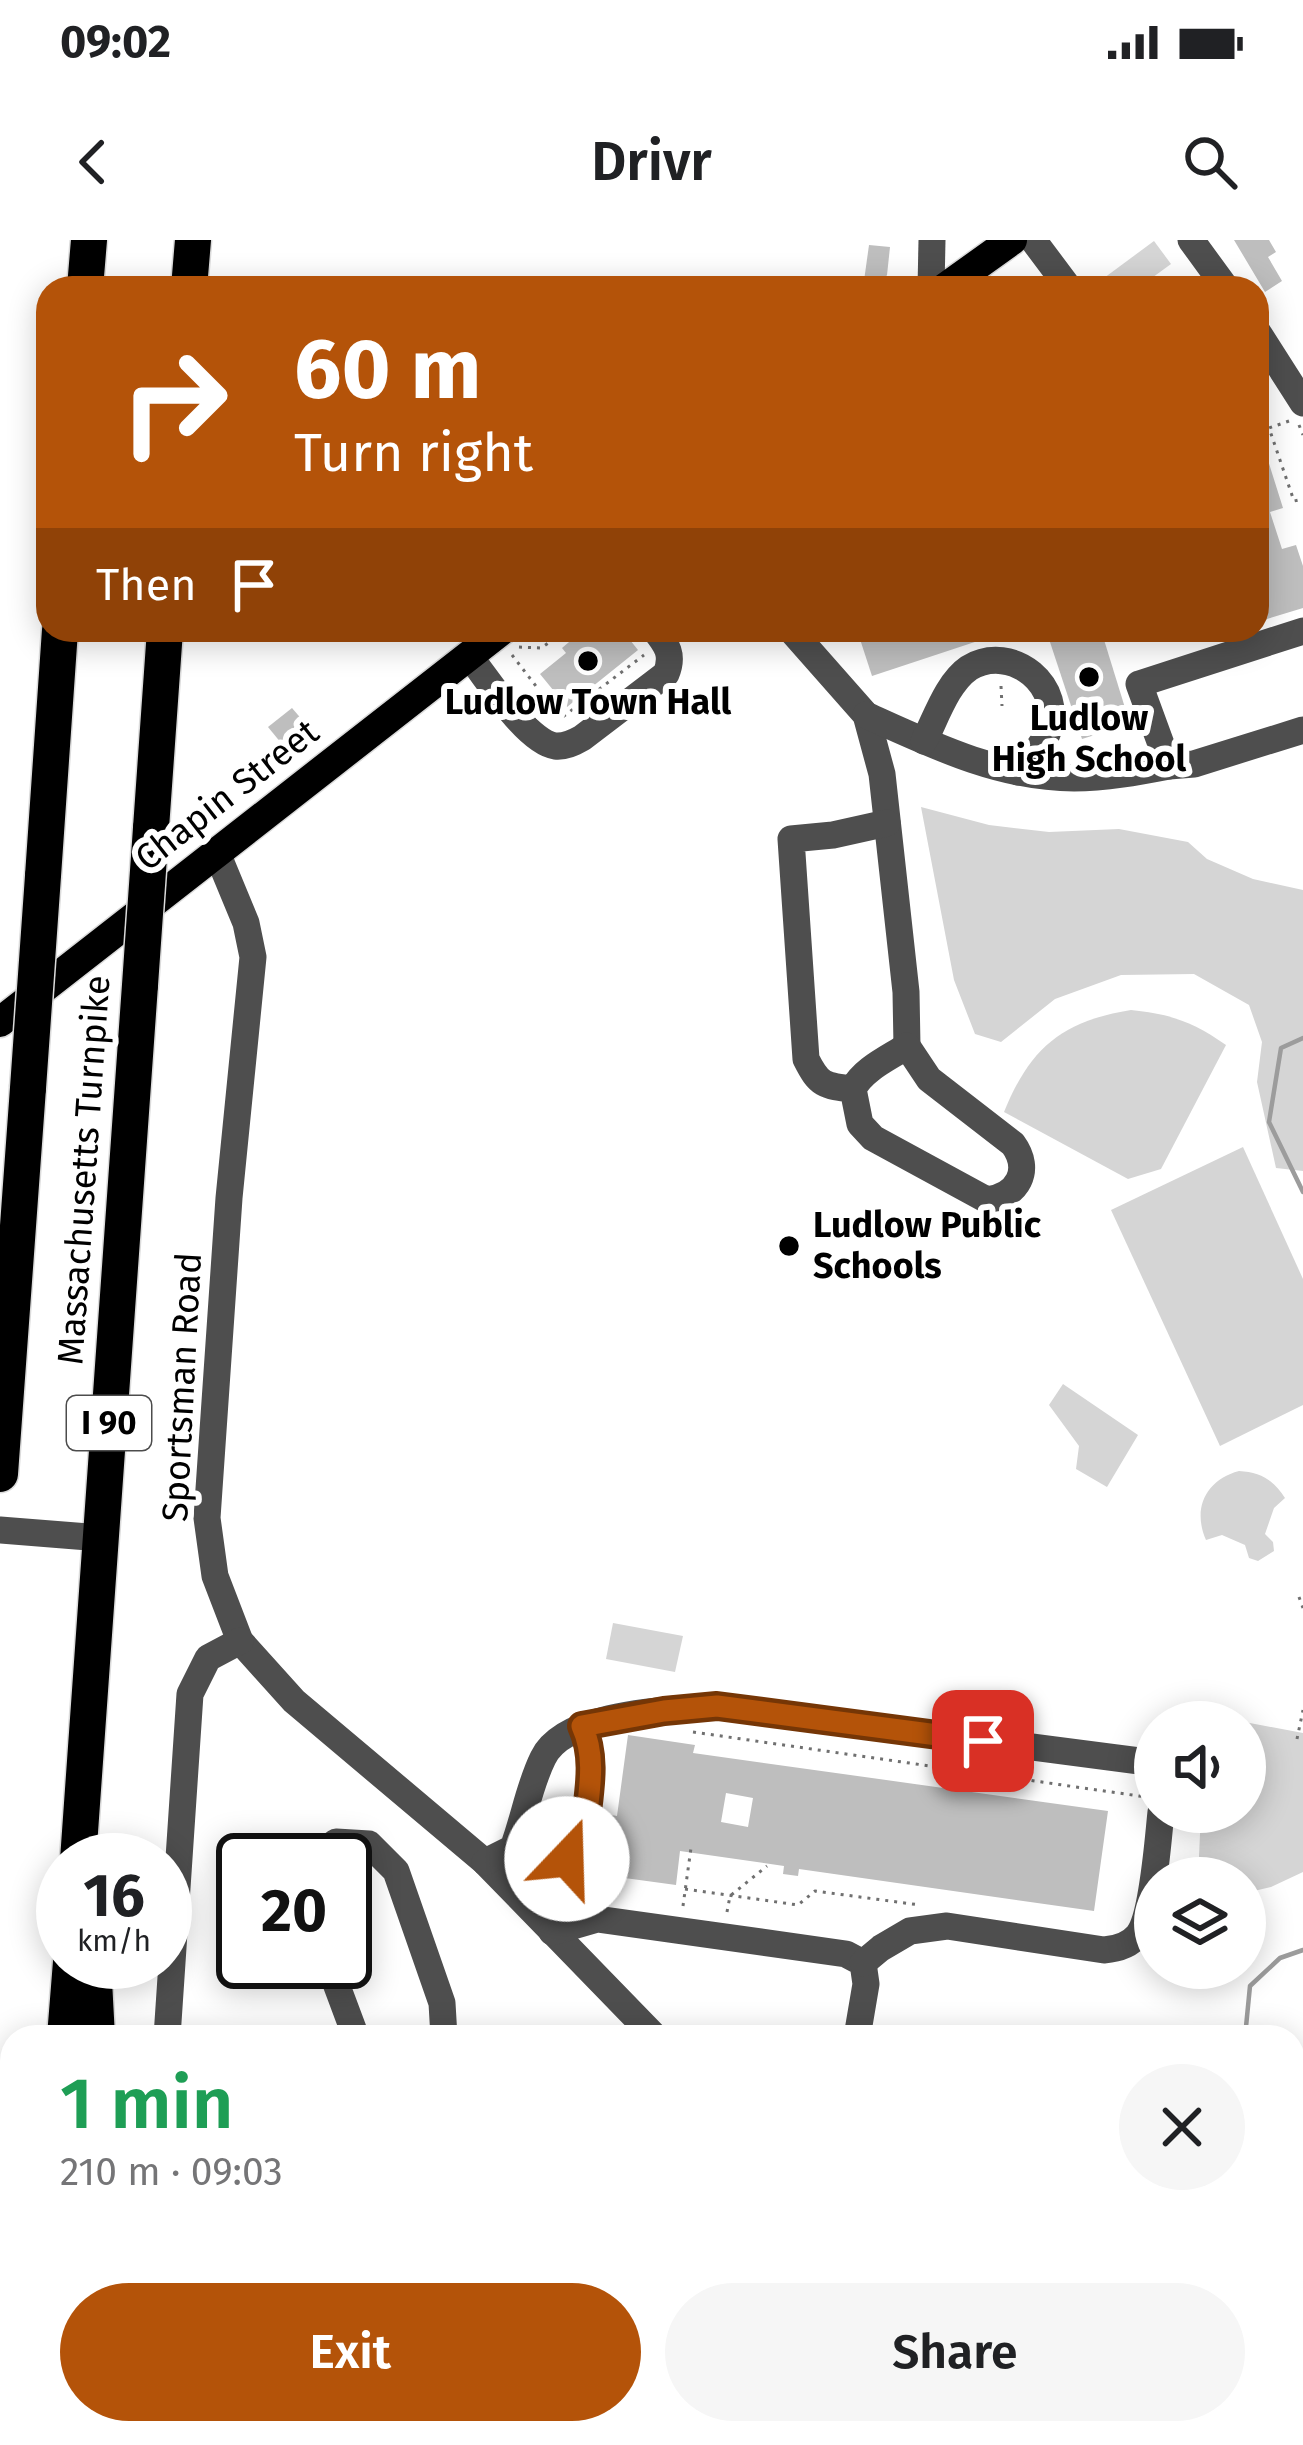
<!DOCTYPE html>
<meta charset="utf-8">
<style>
:root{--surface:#fff;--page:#f6f6f6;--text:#202124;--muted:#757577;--accent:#b45309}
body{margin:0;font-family:"Fira Sans",sans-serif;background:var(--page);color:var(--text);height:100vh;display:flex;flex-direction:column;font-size:45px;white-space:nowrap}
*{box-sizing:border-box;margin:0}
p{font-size:39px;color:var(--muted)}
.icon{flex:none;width:66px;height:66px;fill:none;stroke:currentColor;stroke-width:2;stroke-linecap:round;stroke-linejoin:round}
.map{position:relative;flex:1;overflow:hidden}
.drawer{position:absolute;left:0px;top:1785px;width:1305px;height:420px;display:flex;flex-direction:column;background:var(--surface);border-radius:36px 36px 0 0;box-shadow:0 6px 30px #0003}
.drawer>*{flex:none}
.guide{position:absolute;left:36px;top:36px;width:1233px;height:366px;border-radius:36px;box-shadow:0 6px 30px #0003;background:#b45309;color:#fff;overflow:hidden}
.controls{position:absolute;left:1134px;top:1461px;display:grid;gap:24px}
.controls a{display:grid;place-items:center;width:132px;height:132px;border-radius:50%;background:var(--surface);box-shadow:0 6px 30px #0003;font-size:60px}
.speed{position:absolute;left:36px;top:1593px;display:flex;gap:24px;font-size:60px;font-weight:700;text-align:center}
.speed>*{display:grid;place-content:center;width:156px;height:156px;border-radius:50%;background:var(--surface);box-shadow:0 6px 30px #0003;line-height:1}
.speed small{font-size:30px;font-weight:400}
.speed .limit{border:6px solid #111;border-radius:18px;background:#fff;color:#111}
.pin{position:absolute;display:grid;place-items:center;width:102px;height:102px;color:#fff;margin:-51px;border-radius:24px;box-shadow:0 6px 18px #0006}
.me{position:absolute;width:132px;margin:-66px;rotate:21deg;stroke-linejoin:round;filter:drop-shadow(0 0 9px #0008)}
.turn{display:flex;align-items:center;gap:42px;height:252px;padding:0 60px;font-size:54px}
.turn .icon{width:156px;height:156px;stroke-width:2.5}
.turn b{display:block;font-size:84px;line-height:102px}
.then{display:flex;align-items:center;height:114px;padding:0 60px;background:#0003;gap:24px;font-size:45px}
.round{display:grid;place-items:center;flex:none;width:126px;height:126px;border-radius:63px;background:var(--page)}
.summary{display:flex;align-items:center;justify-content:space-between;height:204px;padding:0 60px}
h1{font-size:72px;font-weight:600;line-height:90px;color:#1e9e55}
.primary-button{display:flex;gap:24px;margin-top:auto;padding:24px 60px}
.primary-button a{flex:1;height:138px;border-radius:72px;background:var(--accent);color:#fff;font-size:48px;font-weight:600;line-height:138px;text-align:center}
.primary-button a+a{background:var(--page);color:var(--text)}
.status{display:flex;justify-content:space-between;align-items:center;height:84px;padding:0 60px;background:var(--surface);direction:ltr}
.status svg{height:33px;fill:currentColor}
header{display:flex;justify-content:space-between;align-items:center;height:156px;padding:0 60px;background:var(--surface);font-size:54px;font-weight:600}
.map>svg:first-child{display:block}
.green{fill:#d5d5d5}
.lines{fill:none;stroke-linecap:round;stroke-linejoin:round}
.stream{stroke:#9c9c9c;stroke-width:4.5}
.building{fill:#bebebe;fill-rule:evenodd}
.major-casing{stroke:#dbdbdb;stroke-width:33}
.highway-casing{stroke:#dbdbdb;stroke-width:39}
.path{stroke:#707070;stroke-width:3;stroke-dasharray:3 6;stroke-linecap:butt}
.minor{stroke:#4e4e4e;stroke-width:27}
.major{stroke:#000;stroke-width:30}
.highway{stroke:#000;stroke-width:36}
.highway-bridge-casing{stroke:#dbdbdb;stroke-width:39;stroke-linecap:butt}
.highway-bridge{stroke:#000;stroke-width:36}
.route-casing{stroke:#753606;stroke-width:30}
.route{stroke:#b45309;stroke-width:21}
.poi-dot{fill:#000;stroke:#fff;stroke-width:4.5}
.labels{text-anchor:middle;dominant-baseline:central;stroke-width:12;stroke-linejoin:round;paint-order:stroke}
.shield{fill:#fff;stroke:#4c4c4c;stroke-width:3}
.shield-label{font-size:33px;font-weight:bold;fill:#000}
.poi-label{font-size:36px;font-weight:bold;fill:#000;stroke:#fff}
.street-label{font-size:36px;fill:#000;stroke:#fff}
</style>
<div class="status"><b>09:02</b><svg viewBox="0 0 49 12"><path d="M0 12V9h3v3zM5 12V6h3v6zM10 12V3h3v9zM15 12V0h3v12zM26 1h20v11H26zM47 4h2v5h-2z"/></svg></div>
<header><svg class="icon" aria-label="back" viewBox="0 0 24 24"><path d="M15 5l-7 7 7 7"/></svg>Drivr<svg class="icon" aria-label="search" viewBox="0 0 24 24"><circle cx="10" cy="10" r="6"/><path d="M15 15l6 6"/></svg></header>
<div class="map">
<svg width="1303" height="2205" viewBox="0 0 1303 2205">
<rect width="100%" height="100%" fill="#fff"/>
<g class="green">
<polygon points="1154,1 1171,24 1138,48 1111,48 1104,38"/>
<polygon points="921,567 989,585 1049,592 1119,589 1188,602 1207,619 1253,639 1303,650 1303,931 1276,928 1257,842 1262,802 1249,765 1194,734 1121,735 1055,759 1001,802 975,794 954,740"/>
<path d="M1131 770C1171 774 1193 782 1226 805L1161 929 1128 939 1004 872C1030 808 1062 781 1131 770Z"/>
<polygon points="1243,907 1303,1039 1303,1165 1220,1206 1111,970"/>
<polygon points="1063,1144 1138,1195 1107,1247 1076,1229 1079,1206 1049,1165"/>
<path d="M1239 1231C1260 1232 1274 1240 1285 1258L1274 1268 1265 1294 1273 1302 1274 1311 1258 1321 1249 1318 1245 1305 1222 1295 1206 1300C1192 1268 1206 1240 1239 1231Z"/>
<polygon points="613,1383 683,1396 675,1432 606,1419"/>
<polygon points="1213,1476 1303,1493 1303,1632 1271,1647 1245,1653 1245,1638 1198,1638 1201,1572 1245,1572 1245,1482 1206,1482"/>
<polygon points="869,2193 1182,2193 1183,2205 853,2205"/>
</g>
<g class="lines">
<g class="stream">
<polyline points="1303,798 1281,808 1269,882 1303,952"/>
<polyline points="1245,1797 1250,1746 1280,1718 1303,1710"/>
<polyline points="1202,2193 1203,2205"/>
</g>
</g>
<g class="building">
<polygon points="1234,0 1269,0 1276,12 1268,17 1282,41 1265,52"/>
<polygon points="869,5 890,7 887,35 879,48 863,48"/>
<polygon points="1257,195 1260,195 1283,268 1270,272 1282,309 1296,305 1303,326 1303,368 1257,382"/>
<polygon points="597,390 622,390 638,410 567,467 540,434 566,413 562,408 582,391 587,398"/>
<polygon points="857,390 1001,390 1002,393 872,436"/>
<polygon points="1046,390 1101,390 1130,484 1082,499"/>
<polygon points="292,468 310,489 286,509 268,487"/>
<path d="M628 1495 695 1505 693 1513 1108 1571 1094 1671 799 1629 798 1636 783 1634 784 1626 680 1611 676 1645 610 1636 616 1589 605 1587 606 1574 617 1576ZM726 1553 753 1558 748 1587 721 1582Z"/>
</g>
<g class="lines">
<g class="major-casing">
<g id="major">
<polyline points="945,48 1012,0"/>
<polyline points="0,782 502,390"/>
</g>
</g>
<g class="highway-casing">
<g id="highway">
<polyline points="85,48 89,0"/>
<polyline points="189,48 193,0"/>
<polyline points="151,588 165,390"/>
<polyline points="43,636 60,390"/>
<polyline points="0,1234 28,848"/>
<polyline points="78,1620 140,745"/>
<polyline points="93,1722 97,1797"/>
<polyline points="65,1797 71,1722"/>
<polyline points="36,2205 37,2193"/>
</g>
</g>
<g class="path">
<polyline points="1289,181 1269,188 1294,261 1303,259"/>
<polyline points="1299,185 1303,195"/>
<polyline points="519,407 541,408 567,390"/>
<polyline points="512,415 559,476 564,476 644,415"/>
<polyline points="1001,446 1002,466"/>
<polyline points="1299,1357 1303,1368"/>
<polyline points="693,1492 1146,1557"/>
<polyline points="1297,1499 1303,1470"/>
<polyline points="685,1649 798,1665 815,1651 920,1665"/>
<polyline points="550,1656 576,1660"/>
<polyline points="683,1666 691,1608"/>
<polyline points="727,1672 730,1656 767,1626"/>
</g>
<g class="minor">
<polyline points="1033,0 1069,48"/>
<polyline points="1191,0 1226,48"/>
<polyline points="931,48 932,0"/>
<polyline points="1257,91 1303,163"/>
<polyline points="791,390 866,475 882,534 906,752 907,806"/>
<path d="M469 416C488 439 526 501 555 506 565 507 573 503 582 498L666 434C674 415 667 405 655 390"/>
<path d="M866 475C932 505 1000 538 1074 538 1106 538 1138 532 1169 526L1139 444 1303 391"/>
<path d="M924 501C936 478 947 443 969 428 1012 402 1067 447 1047 494 1041 508 1028 520 1018 532"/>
<polyline points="1169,526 1194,524 1303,490"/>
<polyline points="217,613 246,683 253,717 229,958 207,1278 215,1336 240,1401 294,1461 485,1622 655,1797"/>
<path d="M853 849 860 884 873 898 987 960C1018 956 1032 930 1013 904L929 839 907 806C889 818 863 829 853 849 824 846 819 845 806 819L791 599 833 595 887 583"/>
<polyline points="0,1290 101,1298"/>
<path d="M513 1608C534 1620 572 1629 583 1601 586 1563 599 1522 582 1486"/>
<polyline points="312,1620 336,1602 369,1604 396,1631 442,1763 444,1797"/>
<path d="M485 1622 513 1608C524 1579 529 1546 543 1518 565 1472 671 1470 717 1466L1155 1523"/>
<polyline points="552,1692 597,1679 846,1714 863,1723 866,1744 857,1797"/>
<polyline points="328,1722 356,1797"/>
<path d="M863 1723 881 1708 910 1691 947 1686 1104 1710C1117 1709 1129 1706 1138 1695 1153 1676 1158 1599 1161 1572"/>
<polyline points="167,1797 190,1454 208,1418 240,1401"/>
<polyline points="1293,2140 1303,2134"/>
<polyline points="219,2193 219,2205"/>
<polyline points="332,2193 337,2205"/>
<polyline points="374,2193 380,2205"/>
<polyline points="481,2193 483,2205"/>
<polyline points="923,2193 925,2205"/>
<polyline points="267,2205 286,2193"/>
</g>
<use href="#major" class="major"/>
<use href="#highway" class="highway"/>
<g class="highway-bridge-casing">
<g id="highway-bridge">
<polyline points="140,745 151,588"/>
<polyline points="28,848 43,636"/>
</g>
</g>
<use href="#highway-bridge" class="highway-bridge"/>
</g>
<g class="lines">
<g class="route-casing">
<path id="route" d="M567 1619 580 1611 584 1601C586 1562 599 1523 582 1486L664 1471 717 1466 983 1501"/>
</g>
<use href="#route" class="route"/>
</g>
<g class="poi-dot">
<circle cx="588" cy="421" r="12"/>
<circle cx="1089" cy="437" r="12"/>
<circle cx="789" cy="1006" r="12"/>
</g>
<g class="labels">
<rect class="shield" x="67" y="1156" width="84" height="54" rx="9"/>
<g class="shield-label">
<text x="109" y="1183">I 90</text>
</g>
<g class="poi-label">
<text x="588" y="462">Ludlow Town Hall</text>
<text x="1089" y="478">Ludlow<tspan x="1089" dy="41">High School</tspan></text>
<text x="813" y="985" text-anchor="start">Ludlow Public<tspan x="813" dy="41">Schools</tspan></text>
</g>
<g class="street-label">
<text transform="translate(227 555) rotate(-38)">Chapin Street</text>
<text transform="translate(84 930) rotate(-86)">Massachusetts Turnpike</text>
<text transform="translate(182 1147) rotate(-87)">Sportsman Road</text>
</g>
</g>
</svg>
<div class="controls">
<a><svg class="icon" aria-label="sound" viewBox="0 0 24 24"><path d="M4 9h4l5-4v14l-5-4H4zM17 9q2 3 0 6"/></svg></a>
<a><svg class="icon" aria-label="layers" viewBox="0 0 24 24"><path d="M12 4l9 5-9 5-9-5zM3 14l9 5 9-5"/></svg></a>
</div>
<div class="speed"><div>16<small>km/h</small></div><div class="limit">20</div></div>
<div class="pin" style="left:983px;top:1501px;background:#d93025"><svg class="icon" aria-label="arrive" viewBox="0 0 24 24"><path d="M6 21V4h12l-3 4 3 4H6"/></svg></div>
<svg class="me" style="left:567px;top:1619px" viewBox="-20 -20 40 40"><circle r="19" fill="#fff"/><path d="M0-13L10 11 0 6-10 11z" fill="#b45309"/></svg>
<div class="guide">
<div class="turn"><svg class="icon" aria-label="right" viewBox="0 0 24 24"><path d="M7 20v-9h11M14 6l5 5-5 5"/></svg><div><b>60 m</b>Turn right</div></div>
<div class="then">Then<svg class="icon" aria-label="arrive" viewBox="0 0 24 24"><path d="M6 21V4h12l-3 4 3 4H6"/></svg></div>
</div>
<section class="drawer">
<div class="summary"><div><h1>1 min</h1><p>210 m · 09:03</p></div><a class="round"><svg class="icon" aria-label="close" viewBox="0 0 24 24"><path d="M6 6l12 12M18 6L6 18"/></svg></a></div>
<div class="primary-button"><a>Exit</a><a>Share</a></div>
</section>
</div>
